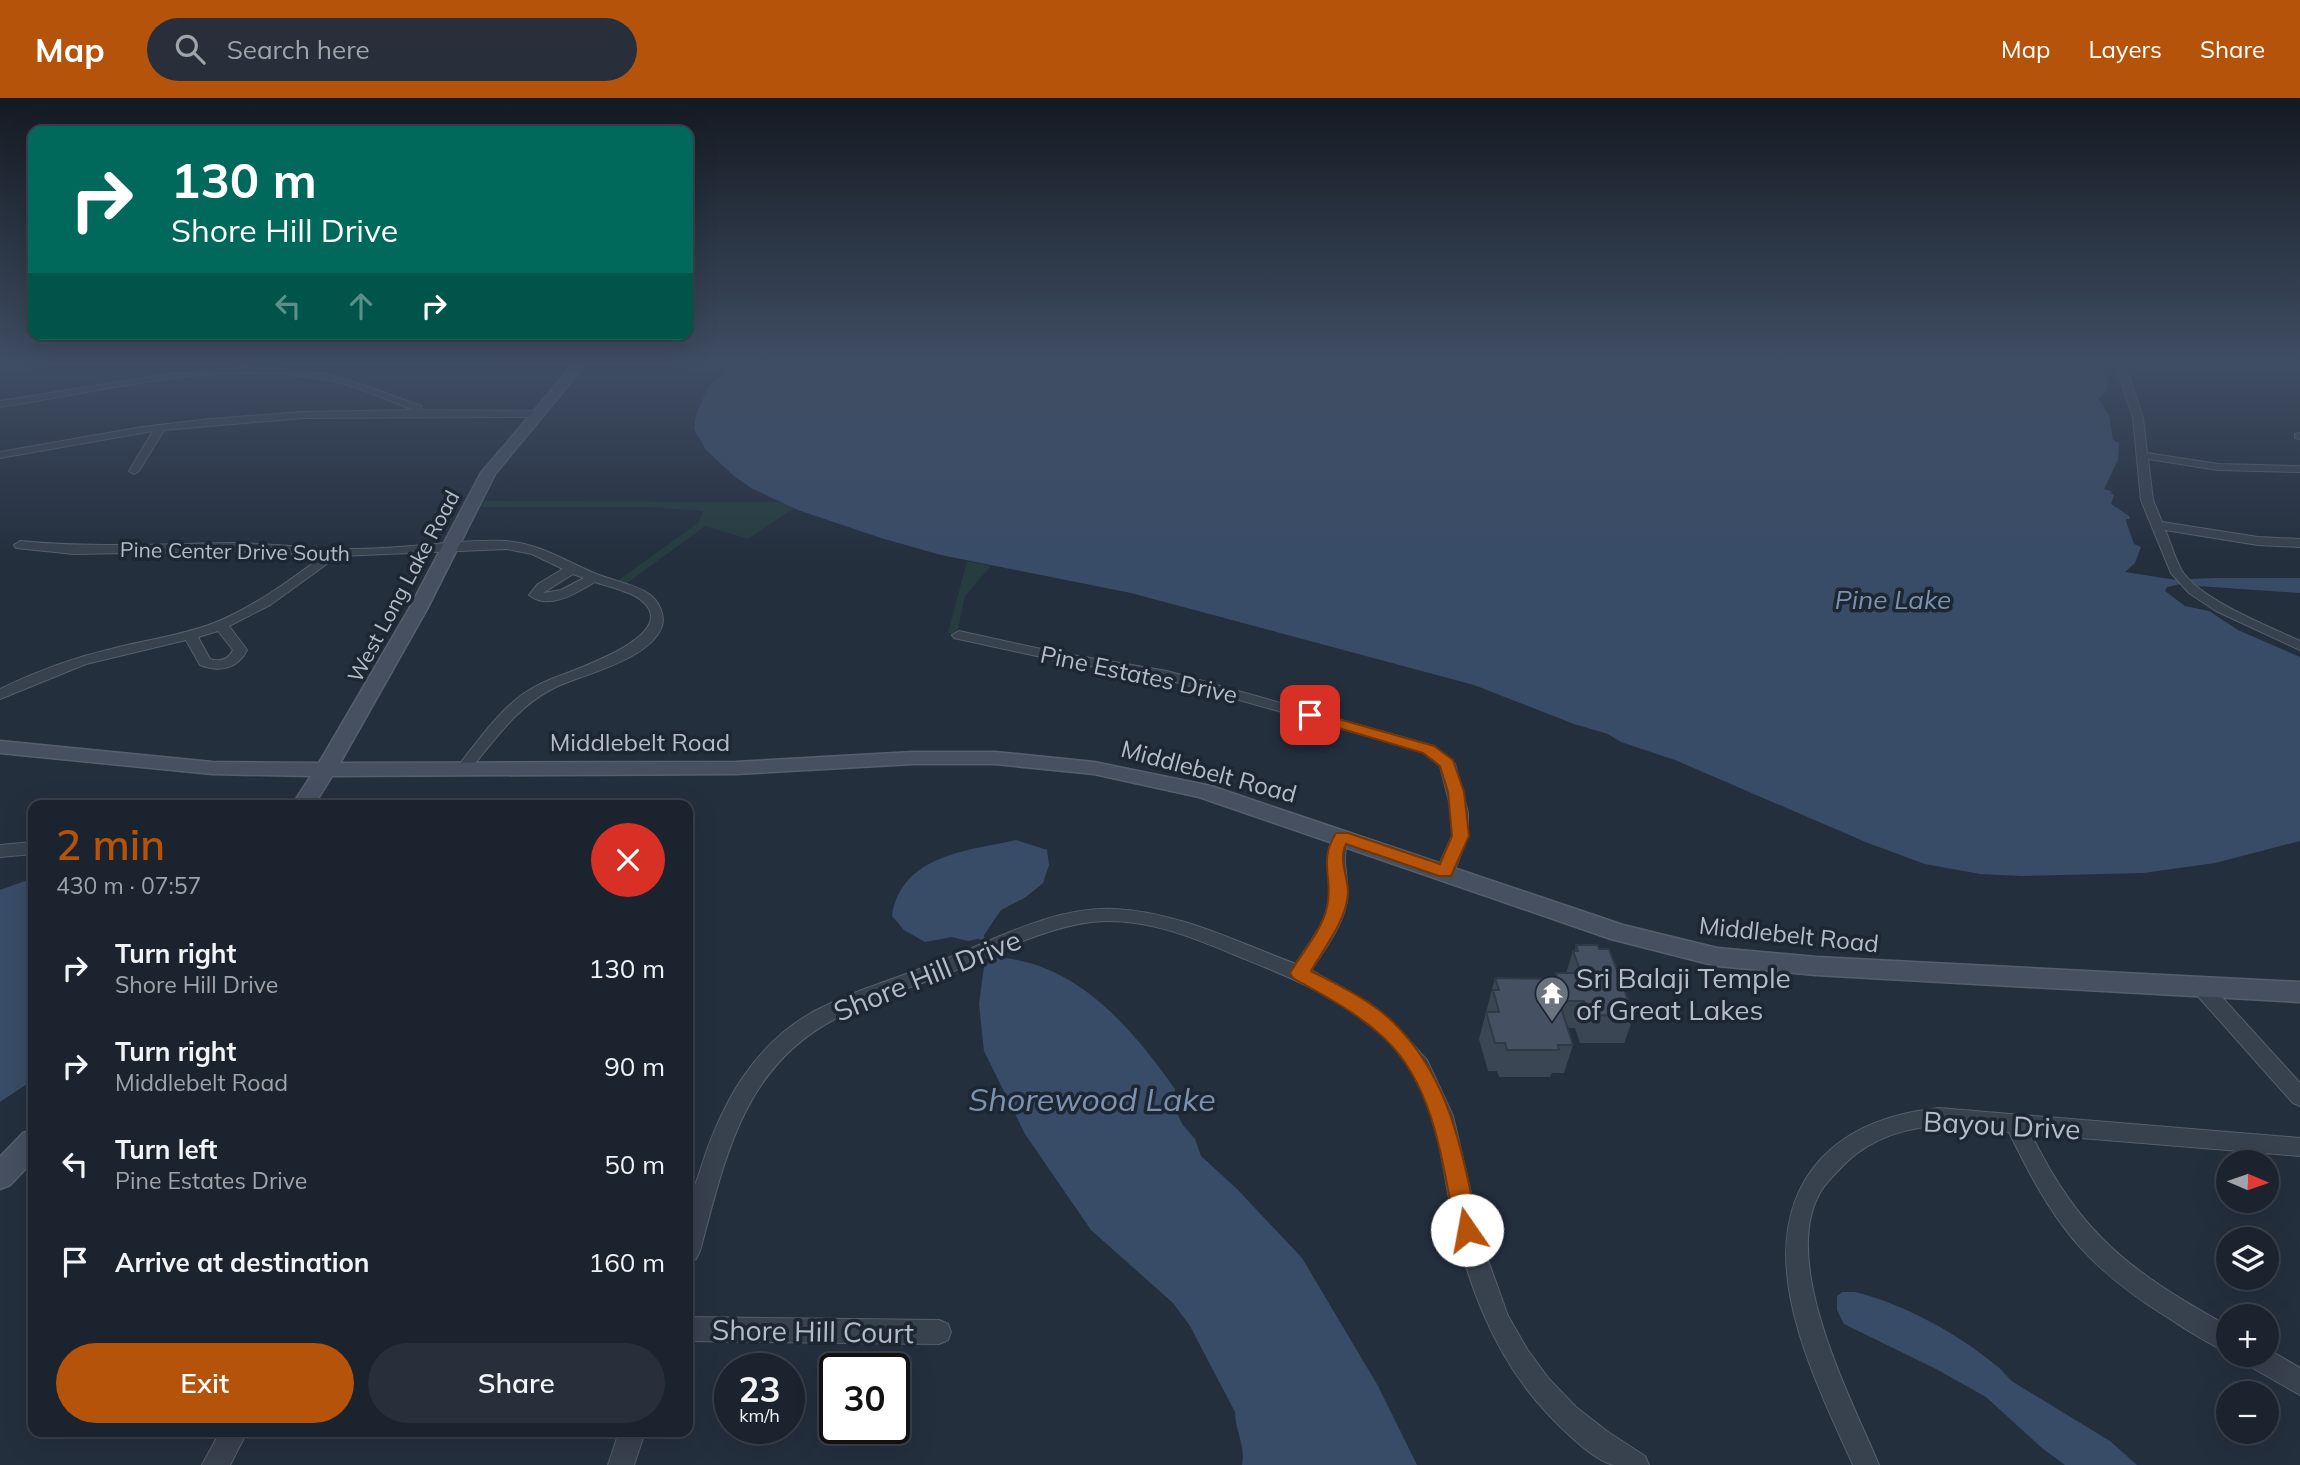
<!DOCTYPE html>
<meta charset="utf-8">
<style>
:root{--surface:#1b232e;--page:#282f3a;--text:#f1f3f6;--muted:#a0a4aa;--line:#39404a;--accent:#b45309}
body{margin:0;font-family:Mulish,sans-serif;background:var(--page);color:var(--text);height:100vh;display:flex;flex-direction:column;font-size:26px;white-space:nowrap}
*{box-sizing:border-box;margin:0}
p{font-size:23px;color:var(--muted)}
.icon{flex:none;width:38px;height:38px;fill:none;stroke:currentColor;stroke-width:2;stroke-linecap:round;stroke-linejoin:round}
.map{position:relative;flex:1;overflow:hidden}
.sheet{position:absolute;left:28px;top:702px;width:665px;height:637px;display:flex;flex-direction:column;background:var(--surface);border-radius:14px;box-shadow:0 7px 28px #0002,0 0 0 2px var(--line)}
.sheet>*{flex:none}
.guide{position:absolute;left:28px;top:28px;width:665px;height:214px;border-radius:14px;box-shadow:0 7px 28px #0002,0 0 0 2px var(--line);background:#00695c;color:#fff;overflow:hidden}
.needle{width:46px;rotate:92deg}
.tools{position:absolute;left:2216px;top:1052px;display:grid;gap:14px}
.tools a{display:grid;place-items:center;width:63px;height:63px;border-radius:50%;background:var(--surface);box-shadow:0 7px 28px #0002,0 0 0 2px var(--line);font-size:35px}
.speed{position:absolute;left:714px;top:1255px;display:flex;gap:14px;font-size:35px;font-weight:700;text-align:center}
.speed>*{display:grid;place-content:center;width:91px;height:91px;border-radius:50%;background:var(--surface);box-shadow:0 7px 28px #0002,0 0 0 2px var(--line);line-height:1}
.speed small{font-size:18px;font-weight:400}
.speed .limit{border:4px solid #111;border-radius:10px;background:#fff;color:#111}
.pin{position:absolute;display:grid;place-items:center;width:60px;height:60px;color:#fff;margin:-30px;border-radius:14px;box-shadow:0 4px 10px #0006}
.me{position:absolute;width:77px;margin:-38px;rotate:348deg;stroke-linejoin:round;filter:drop-shadow(0 0 5px #0008)}
.turn{display:flex;align-items:center;gap:24px;height:147px;padding:0 28px;font-size:32px}
.turn .icon{width:91px;height:91px;stroke-width:2.5}
.turn b{display:block;font-size:49px;line-height:60px}
.lanes{display:flex;align-items:center;height:66px;padding:0 28px;background:#0003;justify-content:center;gap:35px;direction:ltr}
.lanes .off{opacity:.35}
.round{display:grid;place-items:center;flex:none;width:74px;height:74px;border-radius:37px;background:var(--page)}
.overview{display:flex;align-items:center;justify-content:space-between;height:119px;padding:0 28px}
h1{font-size:42px;font-weight:600;line-height:52px;color:var(--accent)}
.action{display:flex;gap:14px;margin-top:auto;padding:14px 28px}
.action a{flex:1;height:80px;border-radius:42px;background:var(--accent);color:#fff;font-size:28px;font-weight:600;line-height:80px;text-align:center}
.action a+a{background:var(--page);color:var(--text)}
ul{padding:0;list-style:none}
li{display:flex;align-items:center;gap:21px;height:98px;padding:0 28px}
li div{flex:1}
li b{display:block;font-size:26px}
li em{font-style:normal}
header{display:flex;align-items:center;gap:42px;box-sizing:border-box;height:98px;padding:0 35px;background:var(--accent);color:#fff}
header strong{font-size:33px}
nav{display:flex;gap:38px;margin-inline-start:auto;font-size:24px}
.search{width:490px;height:63px;background:var(--page);display:flex;align-items:center;gap:18px;box-sizing:border-box;padding:0 24px;border-radius:38px;color:var(--muted);font-size:26px}
.map>svg:first-child{display:block}
.green{fill:#263c3f}
.water{fill:#394c67}
.lines{fill:none;stroke-linecap:round;stroke-linejoin:round}
.stream{stroke:#394c67;stroke-width:5}
.street-casing{stroke:#565f6c;stroke-width:2}
.secondary-casing{stroke:#565f6c;stroke-width:3}
.street{fill:#38414e;fill-rule:evenodd}
.secondary{fill:#465061;fill-rule:evenodd}
.wall{fill:#3b4654}
.building{fill:#455162;stroke:#303945;stroke-width:2}
.route{fill:#b45309;stroke:#753606;stroke-width:2}
.labels{text-anchor:middle;dominant-baseline:central;stroke-width:7;stroke-linejoin:round;paint-order:stroke}
.far-street-label{font-size:21px;fill:#b4bcc9;stroke:#1d2633}
.street-label{font-size:24px;fill:#b4bcc9;stroke:#1d2633}
.water-label{font-size:26px;font-style:italic;fill:#7c92b1;stroke:#1d2633}
.near-street-label{font-size:28px;fill:#b4bcc9;stroke:#1d2633}
.near-poi-label{font-size:28px;fill:#b4bcc9;stroke:#1d2633;text-anchor:start}
.near-water-label{font-size:32px;font-style:italic;fill:#7c92b1;stroke:#1d2633}
</style>
<header>
<strong>Map</strong>
<div class="search"><svg class="icon" aria-label="search" viewBox="0 0 24 24"><circle cx="10" cy="10" r="6"/><path d="M15 15l6 6"/></svg>Search here</div>
<nav><a>Map</a><a>Layers</a><a>Share</a></nav>
</header>
<div class="map">
<svg width="2300" height="1367" viewBox="0 0 2300 1367">
<rect width="100%" height="100%" fill="#242f3e"/>
<g class="green">
<polygon points="485,403 799,404 794,410 748,441 705,428 626,486 616,484 698,425 703,413 651,409 481,409"/>
<polygon points="967,463 991,468 965,498 957,536 948,535"/>
</g>
<g class="water">
<path d="M747 267H2099C2104 272 2112 285 2106 293 2104 296 2101 298 2099 301L2109 317 2113 342 2119 345 2118 362 2104 391 2113 394 2110 395 2114 397 2111 406 2129 418 2130 421H2126V423L2134 446 2141 449 2135 465 2125 474 2176 482 2181 486 2167 489 2165 493 2185 508 2209 513 2238 532 2300 559V743L2215 765 2143 775 2022 778 1980 776 1925 766 1868 745 1675 662 1621 644 1608 636 1574 626 1474 587 1131 495 941 457 881 440 798 412 751 390 734 378 706 352 694 331 696 317 708 289 730 270Z"/>
<polygon points="2217,480 2300,480 2300,495 2198,488 2188,481"/>
<path d="M1016 742 1047 752 1049 767 1043 785 1026 799 1001 812 982 840 968 843 952 839 925 844 904 832 892 818C902 756 968 753 1016 742Z"/>
<polygon points="33,780 33,982 0,1004 0,792"/>
<path d="M993 859C1076 863 1131 929 1175 991L1173 1006 1182 1026 1195 1041 1201 1058 1237 1091 1302 1160 1378 1288 1417 1367H1242C1246 1348 1235 1333 1235 1314L1190 1228 1173 1205 1091 1132 1025 1036 984 953 979 906 984 869Z"/>
<path d="M1855 1194C1906 1207 1957 1235 1998 1269 2003 1273 2007 1279 2013 1284L2110 1343 2137 1367H2065L2042 1350 1986 1299 1936 1271 1844 1226 1837 1212V1198L1842 1194Z"/>
</g>
<g class="lines">
<polyline class="stream" points="982,840 993,859"/>
<g class="street-casing">
<g id="street">
<path d="M2116 267H2125L2143 320 2147 355 2218 366 2300 368V374L2218 372 2148 361 2153 402 2162 424 2258 439 2300 441V449L2258 447 2165 432C2171 445 2175 461 2182 473 2201 502 2268 528 2300 543V552L2216 513 2189 495 2171 475 2141 402 2133 320Z"/>
<path d="M244 270 284 271 325 276 363 287 421 308V312L537 313 542 316 537 319 303 320 164 332 139 373 134 376 129 373 153 333 0 360V354L142 329 210 321 303 314 413 312C385 301 357 288 328 282 219 260 107 293 0 309V303C81 291 161 274 244 270Z"/>
<polygon points="2300,335 2300,341 2295,340 2295,336"/>
<path d="M20 443C91 450 160 446 231 445 270 445 309 451 347 451 400 452 453 441 506 443 539 445 569 465 599 477 615 483 636 487 649 496 659 503 665 517 662 528 650 562 583 576 554 590 517 608 494 643 468 674L463 676 455 671 458 668C478 643 497 615 523 596 531 591 539 586 547 583 566 574 686 538 641 502 630 493 609 489 595 484 576 495 549 513 529 497L538 486 563 471 532 456 507 451 338 458 270 507 229 528 247 552C237 572 219 574 200 567L186 542 86 566 0 601V591C35 574 72 560 111 551 145 542 181 538 214 525 254 509 289 483 324 457L234 453 74 456 16 450 14 447ZM573 476 584 480 561 492 543 495ZM218 533 233 552C228 562 220 564 210 561L198 539Z"/>
<polygon points="959,533 1055,554 1167,573 1434,648 1455,666 1468,715 1468,738 1454,774 1451,778 1439,778 1436,774 1452,738 1452,715 1440,668 1424,654 1165,581 1055,562 954,540 952,537"/>
<path d="M1342 732 1350 738C1339 761 1350 780 1347 803 1342 829 1325 851 1311 872L1357 898 1388 920 1427 962 1453 1018 1484 1151 1508 1218 1527 1251 1549 1281 1576 1309 1608 1334 1645 1358 1649 1367C1638 1367 1624 1367 1614 1367 1594 1363 1561 1330 1547 1315 1493 1258 1466 1182 1450 1106 1442 1065 1438 1021 1418 983 1382 915 1302 884 1235 857 1190 838 1140 818 1091 824 1039 831 992 858 944 877 907 891 868 902 833 922 742 971 725 1061 700 1153L696 1161 688 1164C688 1148 686 1132 688 1116 689 1101 696 1085 701 1070 721 1007 752 949 811 915 855 891 903 879 948 860 1000 839 1058 808 1115 811 1178 814 1237 844 1296 866 1308 846 1325 827 1329 803 1334 776 1320 761 1336 734Z"/>
<polygon points="33,744 33,756 0,759 0,747"/>
<polygon points="2203,884 2210,886 2300,985 2300,1008 2293,1005 2196,896 2194,891 2196,886"/>
<path d="M1939 1010 2300 1040V1058L2031 1036C2081 1138 2131 1174 2228 1228V1254C2206 1245 2186 1231 2167 1219 2082 1166 2052 1123 2009 1034 1985 1032 1959 1026 1935 1028 1897 1031 1862 1045 1837 1074 1832 1079 1827 1084 1823 1090 1776 1159 1851 1300 1879 1367H1853C1814 1279 1744 1147 1820 1062 1851 1028 1894 1015 1939 1010Z"/>
<polygon points="688,1219 939,1222 948,1226 951,1234 948,1242 939,1246 688,1243"/>
<polygon points="2266,1250 2300,1270 2300,1297 2244,1265 2241,1256 2266,1256"/>
<polygon points="220,1334 247,1334 230,1367 202,1367"/>
<polygon points="619,1334 645,1334 634,1367 608,1367"/>
</g>
</g>
<g class="secondary-casing">
<g id="secondary">
<polygon points="573,267 585,267 495,376 427,511 340,665 736,664 913,654 995,654 1094,664 1211,688 1623,827 1717,850 1816,859 2300,884 2300,904 1816,877 1717,868 1611,841 1199,699 1094,676 995,666 913,666 736,676 332,678 314,707 292,707 311,678 212,676 0,655 0,643 212,664 319,665 409,511 481,375"/>
<polygon points="33,1032 33,1063 10,1087 0,1091 0,1059 23,1035"/>
</g>
</g>
<use href="#street" class="street"/>
<use href="#secondary" class="secondary"/>
</g>
<polygon class="wall" points="1576,847 1599,851 1634,918 1624,945 1580,945 1575,930 1568,930 1573,947 1564,975 1552,975 1550,979 1499,979 1497,973 1488,973 1479,941 1495,880 1555,881 1556,875 1566,875 1573,853 1575,853"/>
<polygon class="building" points="1576,847 1598,847 1599,851 1609,851 1634,918 1590,917 1584,903 1559,903 1573,947 1558,947 1559,952 1507,952 1505,945 1495,945 1486,914 1499,914 1493,892 1499,892 1495,880 1558,881 1556,875 1581,875 1573,853 1578,853"/>
<linearGradient id="sky" x2="0" y2="1"><stop stop-color="#141a22"/><stop offset="0.58" stop-color="#3f4d63"/><stop offset="1" stop-color="#3f4d63" stop-opacity="0"/></linearGradient>
<rect width="2300" height="458" fill="url(#sky)"/>
<path class="route" d="M1310 613 1434 648 1453 662 1464 694 1469 738 1451 778H1439L1346 746C1338 762 1348 778 1348 794 1347 822 1324 850 1311 873 1338 887 1370 902 1392 923 1452 981 1461 1054 1479 1132L1476 1139 1467 1142 1459 1139 1456 1132C1441 1062 1435 980 1375 932 1350 911 1321 896 1293 880L1290 875C1301 856 1320 835 1326 813 1335 781 1317 765 1336 735H1348L1440 766 1452 738 1448 694 1440 668 1423 655 1305 620 1303 617Z"/>
<defs>
<g id="temple-pin" transform="scale(1.75)"><path d="M0 17L-7.5 6A9.5 9.5 0 1 1 7.5 6Z" fill="#6b7280" stroke="#1d2633"/><path d="M0-6L5-2H3V0L6.5 2.5H4V6H1.5V3h-3V6H-4V2.5H-6.5L-3 0V-2H-5Z" fill="#fff"/></g>
</defs>
<g fill-rule="evenodd">
<use href="#temple-pin" x="1552" y="895"/>
</g>
<g class="labels">
<g class="far-street-label">
<text transform="translate(235 453) rotate(1)">Pine Center Drive South</text>
<text transform="translate(403 488) rotate(-62)">West Long Lake Road</text>
</g>
<g class="street-label">
<text transform="translate(1139 576) rotate(12)">Pine Estates Drive</text>
<text x="640" y="644">Middlebelt Road</text>
<text transform="translate(1209 673) rotate(15)">Middlebelt Road</text>
<text transform="translate(1789 836) rotate(6)">Middlebelt Road</text>
</g>
<g class="water-label">
<text x="1893" y="501">Pine Lake</text>
</g>
<g class="near-street-label">
<text transform="translate(927 877) rotate(-22)">Shore Hill Drive</text>
<text transform="translate(2002 1027) rotate(3)">Bayou Drive</text>
<text transform="translate(813 1233) rotate(1)">Shore Hill Court</text>
</g>
<g class="near-poi-label">
<text x="1576" y="879">Sri Balaji Temple<tspan x="1576" dy="32">of Great Lakes</tspan></text>
</g>
<g class="near-water-label">
<text x="1092" y="1001">Shorewood Lake</text>
</g>
</g>
</svg>
<div class="tools">
<a><svg class="needle" viewBox="-14 -14 28 28"><path d="M0-13l5 13h-10z" fill="#e53935"/><path d="M0 13l5-13h-10z" fill="#a0a4aa"/></svg></a>
<a><svg class="icon" aria-label="layers" viewBox="0 0 24 24"><path d="M12 4l9 5-9 5-9-5zM3 14l9 5 9-5"/></svg></a>
<a>+</a>
<a>−</a>
</div>
<div class="speed"><div>23<small>km/h</small></div><div class="limit">30</div></div>
<div class="pin" style="left:1310px;top:617px;background:#d93025"><svg class="icon" aria-label="arrive" viewBox="0 0 24 24"><path d="M6 21V4h12l-3 4 3 4H6"/></svg></div>
<svg class="me" style="left:1467px;top:1132px" viewBox="-20 -20 40 40"><circle r="19" fill="#fff"/><path d="M0-13L10 11 0 6-10 11z" fill="#b45309"/></svg>
<div class="guide">
<div class="turn"><svg class="icon" aria-label="right" viewBox="0 0 24 24"><path d="M7 20v-9h11M14 6l5 5-5 5"/></svg><div><b>130 m</b>Shore Hill Drive</div></div>
<div class="lanes"><svg class="icon off" aria-label="left" viewBox="0 0 24 24"><path d="M17 20v-9H6M10 6l-5 5 5 5"/></svg><svg class="icon off" aria-label="ahead" viewBox="0 0 24 24"><path d="M12 20V5M6 11l6-6 6 6"/></svg><svg class="icon" aria-label="right" viewBox="0 0 24 24"><path d="M7 20v-9h11M14 6l5 5-5 5"/></svg></div>
</div>
<section class="sheet">
<div class="overview"><div><h1>2 min</h1><p>430 m · 07:57</p></div><a class="round" style="background:#d93025;color:#fff"><svg class="icon" aria-label="close" viewBox="0 0 24 24"><path d="M6 6l12 12M18 6L6 18"/></svg></a></div>
<ul>
<li><svg class="icon" aria-label="right" viewBox="0 0 24 24"><path d="M7 20v-9h11M14 6l5 5-5 5"/></svg><div><b>Turn right</b><p>Shore Hill Drive</p></div><em>130 m</em></li>
<li><svg class="icon" aria-label="right" viewBox="0 0 24 24"><path d="M7 20v-9h11M14 6l5 5-5 5"/></svg><div><b>Turn right</b><p>Middlebelt Road</p></div><em>90 m</em></li>
<li><svg class="icon" aria-label="left" viewBox="0 0 24 24"><path d="M17 20v-9H6M10 6l-5 5 5 5"/></svg><div><b>Turn left</b><p>Pine Estates Drive</p></div><em>50 m</em></li>
<li><svg class="icon" aria-label="arrive" viewBox="0 0 24 24"><path d="M6 21V4h12l-3 4 3 4H6"/></svg><div><b>Arrive at destination</b></div><em>160 m</em></li>
</ul>
<div class="action"><a>Exit</a><a>Share</a></div>
</section>
</div>
